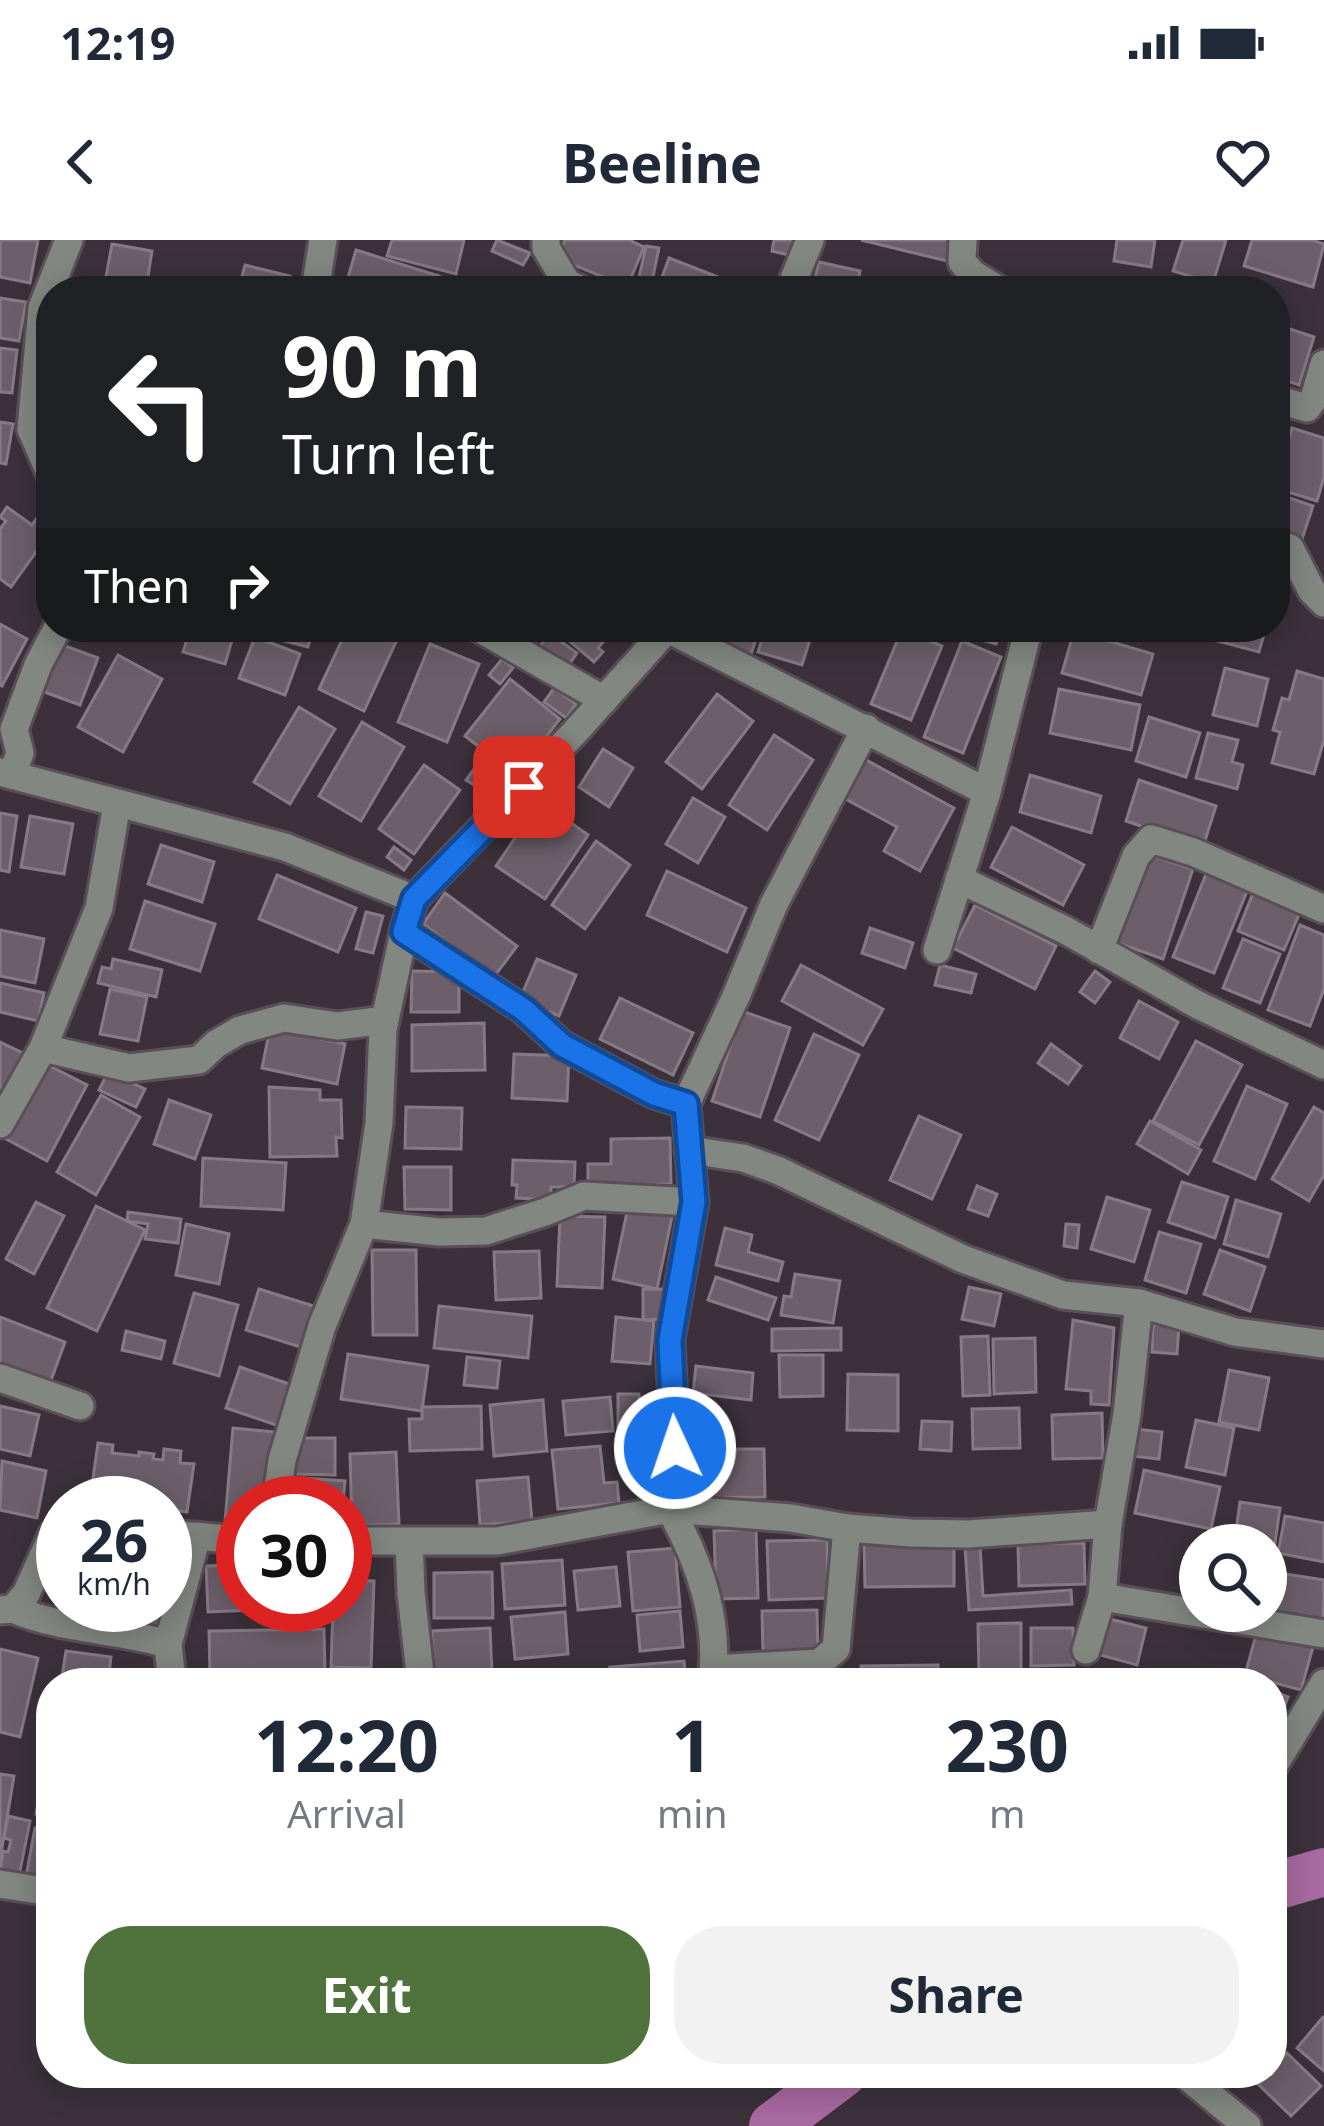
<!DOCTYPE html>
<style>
:root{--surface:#fff;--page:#f2f2f3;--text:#1f2937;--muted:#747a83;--accent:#50733d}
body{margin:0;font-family:"Noto Sans",sans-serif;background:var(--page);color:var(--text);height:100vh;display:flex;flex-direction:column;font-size:45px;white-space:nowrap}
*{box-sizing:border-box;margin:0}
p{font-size:39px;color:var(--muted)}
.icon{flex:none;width:66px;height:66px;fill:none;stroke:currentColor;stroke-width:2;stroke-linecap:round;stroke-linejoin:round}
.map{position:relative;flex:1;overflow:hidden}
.details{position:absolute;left:36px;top:1428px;width:1251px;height:420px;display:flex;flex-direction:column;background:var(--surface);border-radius:48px;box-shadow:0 6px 30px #0003}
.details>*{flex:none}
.guide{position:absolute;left:36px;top:36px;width:1254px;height:366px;border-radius:48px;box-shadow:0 6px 30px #0003;background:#202124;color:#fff;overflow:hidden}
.controls{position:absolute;left:1179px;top:1284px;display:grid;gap:24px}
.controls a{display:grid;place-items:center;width:108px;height:108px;border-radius:50%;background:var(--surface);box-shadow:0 6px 30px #0003;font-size:60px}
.speed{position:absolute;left:36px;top:1236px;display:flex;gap:24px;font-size:60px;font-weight:700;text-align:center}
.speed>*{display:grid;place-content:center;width:156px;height:156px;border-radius:50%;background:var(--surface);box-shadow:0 6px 30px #0003;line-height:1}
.speed small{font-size:30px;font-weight:400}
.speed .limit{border:18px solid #d22;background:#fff;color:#111}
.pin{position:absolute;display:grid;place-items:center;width:102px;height:102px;color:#fff;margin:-51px;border-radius:24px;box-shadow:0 6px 18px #0006}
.me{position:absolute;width:132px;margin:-66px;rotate:357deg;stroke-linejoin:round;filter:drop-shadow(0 0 9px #0008)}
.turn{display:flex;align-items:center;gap:42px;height:252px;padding:0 48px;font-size:54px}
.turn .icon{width:156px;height:156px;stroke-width:2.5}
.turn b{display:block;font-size:84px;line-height:102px}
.then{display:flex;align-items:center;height:114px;padding:0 48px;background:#0003;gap:24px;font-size:45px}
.eta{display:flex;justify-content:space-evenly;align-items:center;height:204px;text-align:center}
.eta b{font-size:72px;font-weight:700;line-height:84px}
.action{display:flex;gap:24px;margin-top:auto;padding:24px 48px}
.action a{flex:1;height:138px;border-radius:48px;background:var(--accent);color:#fff;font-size:48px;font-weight:700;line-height:138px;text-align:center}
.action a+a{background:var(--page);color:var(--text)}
.status{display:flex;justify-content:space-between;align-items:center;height:84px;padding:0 60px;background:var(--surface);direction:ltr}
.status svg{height:33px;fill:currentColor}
header{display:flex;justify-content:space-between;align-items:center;height:156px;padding:0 48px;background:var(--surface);font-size:54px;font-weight:700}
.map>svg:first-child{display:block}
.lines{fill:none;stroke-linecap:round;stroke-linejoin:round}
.river{stroke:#a969a1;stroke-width:48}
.building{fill:#6c5f6a;stroke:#867a84;stroke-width:3}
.minor-casing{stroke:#5a4f59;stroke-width:33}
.minor{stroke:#838781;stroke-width:27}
.route-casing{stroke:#114b97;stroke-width:30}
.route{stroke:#1a73e8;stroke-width:21}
</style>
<div class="status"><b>12:19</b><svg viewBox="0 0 49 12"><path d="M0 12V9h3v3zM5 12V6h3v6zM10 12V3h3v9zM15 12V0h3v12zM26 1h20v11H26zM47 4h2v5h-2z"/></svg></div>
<header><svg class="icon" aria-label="back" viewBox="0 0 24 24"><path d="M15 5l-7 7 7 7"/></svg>Beeline<svg class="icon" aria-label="heart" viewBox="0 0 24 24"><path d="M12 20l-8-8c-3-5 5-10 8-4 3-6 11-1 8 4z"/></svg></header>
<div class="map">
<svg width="1324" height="1886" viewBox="0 0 1324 1886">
<rect width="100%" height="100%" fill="#3c313b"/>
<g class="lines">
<g class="river">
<polyline points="1272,1647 1324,1632"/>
<polyline points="773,1886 843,1833"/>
</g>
</g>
<g class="building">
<polygon points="0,0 38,0 30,43 0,37"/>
<polygon points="392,0 464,0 456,34 387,16"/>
<polygon points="497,0 530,13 523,25 492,11"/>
<polygon points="565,0 629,0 644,7 627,47 557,18"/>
<polygon points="774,0 801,0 797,17 772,11"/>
<polygon points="861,0 957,0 951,22"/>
<polygon points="1117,0 1155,0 1151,27 1114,21"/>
<polygon points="1183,0 1226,0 1213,43 1173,31"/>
<polygon points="1252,0 1312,0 1324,4 1313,47 1244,26"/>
<polygon points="112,4 152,11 146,49 105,42"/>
<polygon points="646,6 659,8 650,51 636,51"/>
<polygon points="356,10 439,36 434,51 344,51"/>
<polygon points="669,18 754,51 657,51"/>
<polygon points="819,22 860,31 856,51 812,51"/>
<polygon points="245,25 290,36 286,51 238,51"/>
<polygon points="0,58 26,62 19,101 0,98"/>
<polygon points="1275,84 1314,97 1299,145 1275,137"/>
<polygon points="0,108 17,110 12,153 0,152"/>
<polygon points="0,182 13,184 6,224 0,223"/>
<polygon points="1292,188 1324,198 1324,237 1317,261 1275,248"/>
<polygon points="1275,253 1313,266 1301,302 1275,292"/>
<polygon points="45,266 51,270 51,291 11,347 0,339 0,289 6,281 0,277 7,267 32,285"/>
<polygon points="1275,315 1288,319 1277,359 1275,359"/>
<polygon points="0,384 27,399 2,446 0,445"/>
<polygon points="191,387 236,387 225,424 183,412"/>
<polygon points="268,387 313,387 308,407 265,396"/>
<polygon points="348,387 402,389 364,471 319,449"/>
<polygon points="517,387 535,387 543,393 532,407 513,393"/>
<polygon points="616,387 598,408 603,412 594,422 554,388"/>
<polygon points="699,387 760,387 751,414 696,396"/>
<polygon points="766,387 814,387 802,425 758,412"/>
<polygon points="936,387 1001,387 996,404"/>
<polygon points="1180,387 1266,387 1259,412 1179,391"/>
<polygon points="902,389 942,406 911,480 871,464"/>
<polygon points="1074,391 1153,414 1141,455 1062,433"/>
<polygon points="549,393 577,413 566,429 538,409"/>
<polygon points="255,397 300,414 285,455 239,438"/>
<polygon points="962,401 1001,417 963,513 924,497"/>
<polygon points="57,403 98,418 80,465 39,450"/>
<polygon points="430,404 479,424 447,502 398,482"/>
<polygon points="118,415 162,439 123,512 78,487"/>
<polygon points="502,419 513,428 500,444 489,435"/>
<polygon points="1225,428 1268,439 1257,486 1213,475"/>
<polygon points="1297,431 1324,439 1324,500 1314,534 1272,523 1280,492 1273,490 1282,458 1289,460"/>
<polygon points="510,439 560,479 524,525 510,514 501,524 465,496"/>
<polygon points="554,448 576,464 566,478 544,462"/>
<polygon points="1059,449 1140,465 1131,510 1050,493"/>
<polygon points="717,454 753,481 702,549 666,522"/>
<polygon points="299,467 335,489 290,564 254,542"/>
<polygon points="1149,477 1200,493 1186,537 1136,521"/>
<polygon points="362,482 404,507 361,581 319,556"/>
<polygon points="1208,493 1238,500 1232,522 1243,525 1237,549 1196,538"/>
<polygon points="774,495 813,520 767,590 729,565"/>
<polygon points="603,509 633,528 609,567 579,547"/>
<polygon points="859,516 954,568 920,631 884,611 897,587 838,555"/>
<polygon points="424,525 460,550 414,614 379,589"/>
<polygon points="474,529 496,544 490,555 466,540"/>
<polygon points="1030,535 1101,556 1091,593 1020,572"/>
<polygon points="1139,540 1216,566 1203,607 1126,581"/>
<polygon points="693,558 725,577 698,623 666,604"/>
<polygon points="540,561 588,595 545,659 496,626"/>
<polygon points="0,573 17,576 9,632 0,630"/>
<polygon points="30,576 73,584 64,634 21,627"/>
<polygon points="1012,587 1084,625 1063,665 991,627"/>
<polygon points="596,601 630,625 585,689 552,665"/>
<polygon points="161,605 214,622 202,662 148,644"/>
<polygon points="394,607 411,620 404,630 387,617"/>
<polygon points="1145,613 1193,629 1163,719 1115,702"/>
<polygon points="667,631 746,668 727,712 647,675"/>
<polygon points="1206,634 1247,651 1214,733 1173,717"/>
<polygon points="277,635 356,668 338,712 259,679"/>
<polygon points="445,653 517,706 494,737 423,684"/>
<polygon points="1253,653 1300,672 1284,710 1238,691"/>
<polygon points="145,661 215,684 200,731 130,709"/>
<polygon points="975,665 1056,706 1035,749 953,708"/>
<polygon points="366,672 383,676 373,713 356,709"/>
<polygon points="1300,685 1324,695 1324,749 1310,786 1268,770"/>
<polygon points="870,688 913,703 905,728 862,713"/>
<polygon points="0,690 44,699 35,743 0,736"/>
<polygon points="1243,699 1280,714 1260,763 1223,748"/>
<polygon points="113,719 162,730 156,757 98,743 102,727 111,729"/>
<polygon points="537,719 576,735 559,776 520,759"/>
<polygon points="801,725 883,769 863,805 782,761"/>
<polygon points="940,725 976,734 971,753 935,745"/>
<polygon points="412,731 459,732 459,772 411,772"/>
<polygon points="1095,731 1110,742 1095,763 1080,752"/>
<polygon points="0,743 44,753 38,781 0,772"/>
<polygon points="110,749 147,757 138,801 100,794"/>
<polygon points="620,758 693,793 673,835 600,799"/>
<polygon points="1139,761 1178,782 1159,819 1120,798"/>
<polygon points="742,771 790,788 760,877 712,861"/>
<polygon points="484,783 485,830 412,831 412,785"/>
<polygon points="270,788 345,804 337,844 262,828"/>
<polygon points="814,794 859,815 819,900 775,880"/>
<polygon points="1196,801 1242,825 1199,905 1153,881"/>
<polygon points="0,802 25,814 7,856 0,853"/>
<polygon points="1051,804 1081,826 1068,844 1038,823"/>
<polygon points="514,814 569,816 567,861 512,858"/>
<polygon points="44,823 87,845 47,921 4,898"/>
<polygon points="108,832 145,849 136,867 99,850"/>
<polygon points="1247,846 1287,864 1255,939 1214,921"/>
<polygon points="269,847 320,850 320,860 341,860 342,898 336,897 337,916 270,917"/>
<polygon points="101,855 140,877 96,955 57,932"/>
<polygon points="169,860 211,875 195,919 154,904"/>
<polygon points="406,867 462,868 461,909 405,908"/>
<polygon points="1314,867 1324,873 1324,935 1309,961 1272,939"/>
<polygon points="919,876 961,895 932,959 890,940"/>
<polygon points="1150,881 1201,910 1188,934 1137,904"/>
<polygon points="670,898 671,944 588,945 588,924 611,924 611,899"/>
<polygon points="203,918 286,923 283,970 201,966"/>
<polygon points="513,920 575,922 574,947 551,947 551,960 516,958 517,945 512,945"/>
<polygon points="404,927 451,927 451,970 405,969"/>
<polygon points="1182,942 1228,957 1215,998 1168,982"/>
<polygon points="977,946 997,954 988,976 968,969"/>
<polygon points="1107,957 1150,970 1134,1022 1091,1009"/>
<polygon points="1236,960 1281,974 1268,1017 1224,1004"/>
<polygon points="36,962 64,976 34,1034 6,1019"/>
<polygon points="629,962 673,972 657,1049 613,1039"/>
<polygon points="96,966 145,990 97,1091 47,1068"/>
<polygon points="128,972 181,979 178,1003 145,999 148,984 127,981"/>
<polygon points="560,976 605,977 602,1048 557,1046"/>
<polygon points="186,984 229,994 219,1044 176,1035"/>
<polygon points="1066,984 1079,985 1077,1008 1064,1006"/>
<polygon points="725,988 752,995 748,1012 783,1022 778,1041 716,1025"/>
<polygon points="1159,992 1201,1004 1186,1053 1145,1040"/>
<polygon points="372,1010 416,1010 417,1095 373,1095"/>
<polygon points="1220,1010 1265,1027 1250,1071 1204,1054"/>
<polygon points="539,1011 541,1058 496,1060 494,1012"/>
<polygon points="795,1034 840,1041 833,1083 781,1075 784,1056 791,1057"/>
<polygon points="716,1037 776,1058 768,1080 708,1060"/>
<polygon points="969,1047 1001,1054 994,1086 962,1079"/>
<polygon points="259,1049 320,1068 307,1109 246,1090"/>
<polygon points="643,1049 663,1049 664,1079 643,1080"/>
<polygon points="194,1053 238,1065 219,1136 174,1123"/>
<polygon points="439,1066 532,1076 528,1118 434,1108"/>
<polygon points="0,1077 65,1102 50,1143 0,1124"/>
<polygon points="616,1077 654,1081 650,1124 612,1121"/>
<polygon points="1073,1080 1114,1088 1109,1165 1091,1164 1091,1151 1066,1149"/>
<polygon points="1153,1084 1179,1086 1177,1114 1152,1112"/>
<polygon points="841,1088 841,1110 772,1111 772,1089"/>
<polygon points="126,1091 165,1101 161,1119 122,1110"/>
<polygon points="988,1096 990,1155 963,1156 961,1097"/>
<polygon points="1035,1098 1036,1152 994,1154 993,1099"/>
<polygon points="348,1114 428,1126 422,1171 341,1159"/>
<polygon points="779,1115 823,1115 823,1156 780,1157"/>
<polygon points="467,1117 500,1121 497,1148 464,1145"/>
<polygon points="696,1126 753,1133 751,1160 693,1153"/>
<polygon points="240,1127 301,1148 288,1189 226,1168"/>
<polygon points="1229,1130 1269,1138 1259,1190 1219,1182"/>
<polygon points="848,1134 898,1135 898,1191 847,1190"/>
<polygon points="618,1154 639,1154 639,1169 659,1168 659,1196 618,1196"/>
<polygon points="610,1157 613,1191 566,1195 563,1161"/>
<polygon points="543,1160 547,1211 494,1216 490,1165"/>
<polygon points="688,1160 707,1161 706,1193 687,1192"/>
<polygon points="0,1166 39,1175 30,1216 0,1209"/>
<polygon points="481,1166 482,1209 410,1211 409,1179 422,1179 422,1167"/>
<polygon points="1019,1168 1020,1208 973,1209 972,1169"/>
<polygon points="1102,1173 1103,1218 1053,1219 1052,1175"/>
<polygon points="1196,1180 1234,1188 1225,1235 1186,1227"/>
<polygon points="922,1181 952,1182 951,1211 920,1209"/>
<polygon points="233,1188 276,1192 270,1263 243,1263 243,1282 225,1281"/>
<polygon points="1136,1189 1162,1192 1159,1219 1132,1216"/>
<polygon points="293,1198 335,1198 335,1235 293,1234"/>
<polygon points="98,1203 113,1205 112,1213 139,1216 139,1212 154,1214 153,1219 163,1220 164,1209 181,1211 180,1223 194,1224 187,1272 165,1269 165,1263 119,1263 90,1259"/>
<polygon points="600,1206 604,1243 617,1242 619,1263 558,1269 552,1210"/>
<polygon points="692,1209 764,1209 765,1257 692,1258"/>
<polygon points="396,1212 399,1284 352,1286 350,1214"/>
<polygon points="2,1221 46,1231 37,1278 0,1270"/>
<polygon points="1144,1230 1220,1247 1211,1289 1135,1273"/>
<polygon points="528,1237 532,1281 480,1285 477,1241"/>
<polygon points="302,1238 345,1241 343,1263 296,1263 297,1247 301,1248"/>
<polygon points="1240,1262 1280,1268 1273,1317 1266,1316 1266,1305 1234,1305"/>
<polygon points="1285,1276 1324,1283 1324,1322 1278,1313"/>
<polygon points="756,1289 758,1358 716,1359 714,1291"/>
<polygon points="827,1300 828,1358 769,1360 767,1301"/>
<polygon points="864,1301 954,1301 954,1346 865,1347"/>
<polygon points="1084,1303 1085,1344 1019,1346 1018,1304"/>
<polygon points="980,1305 983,1356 1071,1350 1072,1364 969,1370 965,1306"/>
<polygon points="675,1308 680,1367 633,1371 628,1312"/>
<polygon points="562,1320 565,1365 505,1369 502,1324"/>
<polygon points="234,1325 234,1329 243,1328 243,1365 254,1365 254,1370 208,1372 206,1326"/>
<polygon points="616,1327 620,1366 578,1370 574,1331"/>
<polygon points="1266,1331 1324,1340 1323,1390 1266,1371"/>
<polygon points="492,1332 493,1378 434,1378 434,1333"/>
<polygon points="345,1340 374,1341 371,1428 331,1427 333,1365 345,1365"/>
<polygon points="63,1365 160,1365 157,1388 62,1377"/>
<polygon points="817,1370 818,1416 763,1417 762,1371"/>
<polygon points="680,1371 683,1407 640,1411 637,1375"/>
<polygon points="565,1372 568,1414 515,1419 511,1377"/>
<polygon points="1102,1377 1146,1388 1137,1425 1093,1413"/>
<polygon points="1021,1383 1021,1441 979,1441 978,1384"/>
<polygon points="490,1388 492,1434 434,1436 432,1391"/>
<polygon points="1031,1388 1073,1388 1074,1425 1031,1426"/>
<polygon points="324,1389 325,1433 210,1436 209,1391"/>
<polygon points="1257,1391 1313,1407 1301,1450 1245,1435"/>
<polygon points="0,1409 38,1418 20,1497 0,1492"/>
<polygon points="66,1411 111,1417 108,1443 61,1443"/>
<polygon points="684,1421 686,1443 612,1443 610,1427"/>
<polygon points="938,1425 938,1443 861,1443 861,1426"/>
<polygon points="193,1431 209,1431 209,1439 230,1439 230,1443 193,1443"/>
<polygon points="579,1436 579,1443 533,1443 533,1439"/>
<polygon points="1272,1451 1288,1457 1278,1484 1272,1482"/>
<polygon points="44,1527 51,1528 51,1577 36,1574"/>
<polygon points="0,1534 14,1536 0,1620"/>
<polygon points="8,1576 30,1581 19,1636 0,1632 3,1611 8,1612 11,1600 4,1598"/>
<polygon points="35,1588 51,1591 51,1640 26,1636"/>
<polygon points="1323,1777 1324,1777 1324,1831 1297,1808"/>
<polygon points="1287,1813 1321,1846 1291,1876 1258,1844 1272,1833 1272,1830"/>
</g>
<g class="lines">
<g class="minor-casing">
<g id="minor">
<polyline points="546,0 546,8 567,43 584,51"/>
<polyline points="963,0 962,22 973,34 1001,51"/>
<polyline points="315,51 323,0"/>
<polyline points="789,51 810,0"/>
<polyline points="1275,159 1307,168 1314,158 1324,124"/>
<polyline points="51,235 31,189 42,68 69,0"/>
<polyline points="1275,304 1290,308 1312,351 1324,363"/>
<polyline points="477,387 604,460"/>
<polyline points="668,389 987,552"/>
<polyline points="0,532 285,607 414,659"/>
<polyline points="12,535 20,513 14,489 38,425 58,387"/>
<polyline points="959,639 1065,690 1198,765 1324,825"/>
<polyline points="404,692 524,770 562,805 654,854 686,864"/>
<polyline points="937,710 987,552 1029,387"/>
<polyline points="1099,710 1136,616 1151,599 1193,612 1324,669"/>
<polyline points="43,808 129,828 199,820 216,804 240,790 284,778 337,786 385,780"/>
<polyline points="0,884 43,808 99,668 117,564"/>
<polyline points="689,910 743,918 777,930 963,1019 1063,1055 1139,1063 1235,1092 1324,1104"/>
<polyline points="364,984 439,992 486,991 545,972 584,956 694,962"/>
<polyline points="0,1138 80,1166"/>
<polyline points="276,1263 282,1220 322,1086 364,984 379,883 383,789 404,692 414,659 575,492 669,387"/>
<polyline points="165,1294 243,1300"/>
<polyline points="345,1301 497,1301 670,1269 791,1278 847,1288 911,1293 969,1294 1108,1284"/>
<polyline points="409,1302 411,1353 421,1443"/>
<polyline points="1102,1357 1324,1394"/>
<path d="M13 1369C62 1390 116 1389 168 1404"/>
<polyline points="0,1370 13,1369 26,1354 53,1294 63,1291"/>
<polyline points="1086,1410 1102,1357 1108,1284 1127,1174 1139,1063"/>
<polyline points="714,1429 819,1423 836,1409 847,1288"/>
<polyline points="172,1443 168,1404 197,1296"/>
<path d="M712 1443C720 1380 700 1323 670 1269L677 1244 670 1100 694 962 686 864 737 754 774 664 866 488"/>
<polyline points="1273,1527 1324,1443"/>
<polyline points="0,1644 51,1652"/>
<polyline points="1183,1833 1247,1886"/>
</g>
</g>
<use href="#minor" class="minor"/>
</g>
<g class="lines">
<g class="route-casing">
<polyline id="route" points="524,547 414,659 404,692 524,770 562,805 654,854 686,864 694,962 670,1100 675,1208"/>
</g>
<use href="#route" class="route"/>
</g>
</svg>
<div class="controls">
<a><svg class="icon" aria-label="search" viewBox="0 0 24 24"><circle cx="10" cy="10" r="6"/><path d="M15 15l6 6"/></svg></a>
</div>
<div class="speed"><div>26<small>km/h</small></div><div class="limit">30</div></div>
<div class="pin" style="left:524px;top:547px;background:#d93025"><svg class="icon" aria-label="arrive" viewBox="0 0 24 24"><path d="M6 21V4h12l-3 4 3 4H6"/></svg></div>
<svg class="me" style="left:675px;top:1208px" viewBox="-20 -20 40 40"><circle r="17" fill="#1a73e8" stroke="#fff" stroke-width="3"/><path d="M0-11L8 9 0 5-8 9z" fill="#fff"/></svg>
<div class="guide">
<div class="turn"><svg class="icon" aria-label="left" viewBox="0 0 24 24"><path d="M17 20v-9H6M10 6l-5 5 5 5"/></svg><div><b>90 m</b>Turn left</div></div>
<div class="then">Then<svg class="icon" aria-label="right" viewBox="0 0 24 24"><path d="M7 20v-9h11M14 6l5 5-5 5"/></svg></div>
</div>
<section class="details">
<div class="eta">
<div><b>12:20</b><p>Arrival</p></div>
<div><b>1</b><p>min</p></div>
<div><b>230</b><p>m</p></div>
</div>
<div class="action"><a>Exit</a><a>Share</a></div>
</section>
</div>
